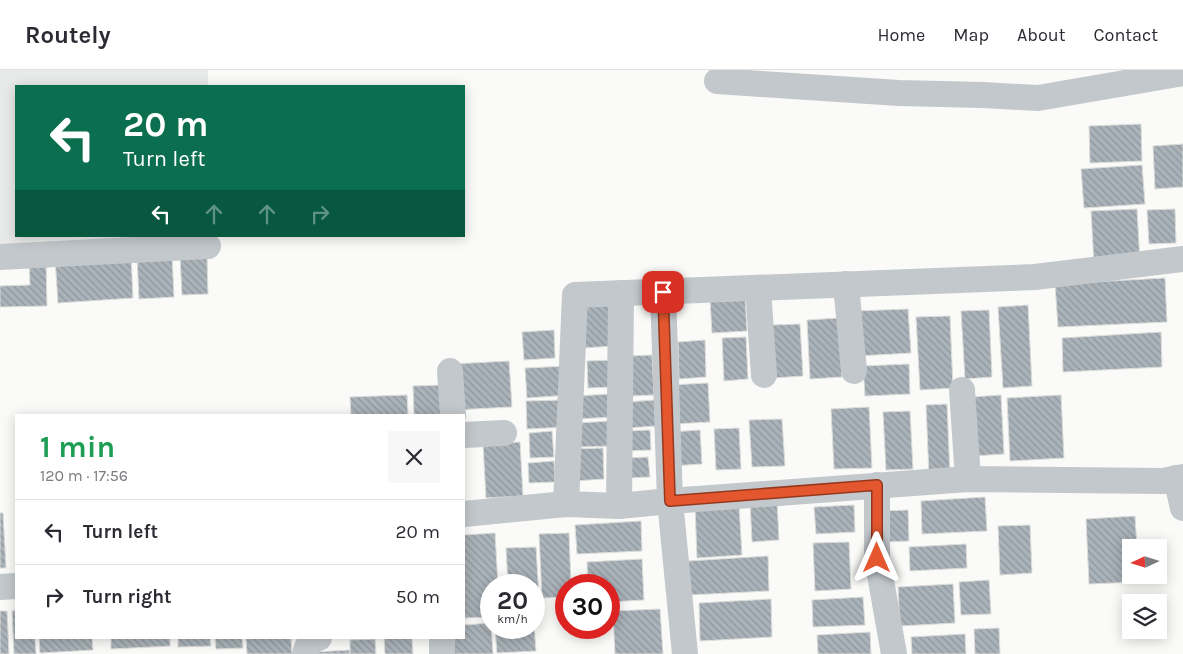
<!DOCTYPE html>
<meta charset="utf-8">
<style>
:root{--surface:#fff;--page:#f7f7f7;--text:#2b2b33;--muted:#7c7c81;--line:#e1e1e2}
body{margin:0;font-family:Karla,sans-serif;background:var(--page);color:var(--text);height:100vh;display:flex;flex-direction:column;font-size:19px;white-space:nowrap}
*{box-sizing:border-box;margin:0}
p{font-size:16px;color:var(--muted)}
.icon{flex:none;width:28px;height:28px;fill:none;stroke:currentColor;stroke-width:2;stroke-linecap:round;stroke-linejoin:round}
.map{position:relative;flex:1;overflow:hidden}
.drawer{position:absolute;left:15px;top:344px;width:450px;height:225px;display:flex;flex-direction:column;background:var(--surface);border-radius:0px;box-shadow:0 2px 12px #0003}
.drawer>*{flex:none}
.banner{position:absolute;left:15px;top:15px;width:450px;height:152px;border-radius:0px;box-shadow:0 2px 12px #0003;background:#0b6e4f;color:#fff;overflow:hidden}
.needle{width:32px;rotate:266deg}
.tools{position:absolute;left:1122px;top:469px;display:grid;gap:10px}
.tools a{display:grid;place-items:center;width:45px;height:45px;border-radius:0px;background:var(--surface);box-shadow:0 2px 12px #0003;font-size:25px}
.speed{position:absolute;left:480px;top:504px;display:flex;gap:10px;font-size:25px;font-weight:700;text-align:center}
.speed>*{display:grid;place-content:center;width:65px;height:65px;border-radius:50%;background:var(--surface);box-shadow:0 2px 12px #0003;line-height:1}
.speed small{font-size:12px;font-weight:400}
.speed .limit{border:8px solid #d22;background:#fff;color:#111}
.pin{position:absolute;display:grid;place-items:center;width:42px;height:42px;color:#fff;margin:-21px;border-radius:10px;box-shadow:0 2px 8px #0006}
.me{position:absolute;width:55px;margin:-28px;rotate:0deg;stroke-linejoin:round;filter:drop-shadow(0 0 4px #0008)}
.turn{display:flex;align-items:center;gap:18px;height:105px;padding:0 25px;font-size:22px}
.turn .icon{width:65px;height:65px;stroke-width:2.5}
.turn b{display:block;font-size:35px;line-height:42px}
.lanes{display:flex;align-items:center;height:48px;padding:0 25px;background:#0003;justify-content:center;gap:25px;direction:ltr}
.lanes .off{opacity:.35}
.round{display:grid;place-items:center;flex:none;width:52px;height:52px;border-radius:0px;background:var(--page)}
.head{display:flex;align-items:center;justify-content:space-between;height:85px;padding:0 25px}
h1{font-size:30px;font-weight:700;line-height:38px;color:#1e9e55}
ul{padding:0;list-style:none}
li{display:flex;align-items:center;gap:15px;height:65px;padding:0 25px;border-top:1px solid var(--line)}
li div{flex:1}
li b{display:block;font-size:19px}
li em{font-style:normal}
header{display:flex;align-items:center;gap:30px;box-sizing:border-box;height:70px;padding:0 25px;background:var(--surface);border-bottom:1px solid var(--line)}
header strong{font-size:24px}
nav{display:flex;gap:28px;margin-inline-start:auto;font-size:18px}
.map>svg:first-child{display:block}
.built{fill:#e8e9e9}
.building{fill:url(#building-back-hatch);stroke:#dcdcda}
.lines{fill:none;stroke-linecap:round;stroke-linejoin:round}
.minor{stroke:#c3c8cc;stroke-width:26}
.route-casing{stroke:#94391e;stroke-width:12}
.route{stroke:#e4572e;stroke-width:9}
</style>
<header>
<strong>Routely</strong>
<nav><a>Home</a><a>Map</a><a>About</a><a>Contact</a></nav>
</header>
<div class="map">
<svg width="1183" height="584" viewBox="0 0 1183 584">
<defs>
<pattern id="building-back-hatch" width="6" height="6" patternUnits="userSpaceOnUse" patternTransform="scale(1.25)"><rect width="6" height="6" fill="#aab3b9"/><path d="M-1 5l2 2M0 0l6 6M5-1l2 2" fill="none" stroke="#8e969c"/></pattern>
</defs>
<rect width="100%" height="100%" fill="#fafaf8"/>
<polygon class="built" points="0,0 208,0 208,16 16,16 16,166 214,166 0,181"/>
<g class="building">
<polygon points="1141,54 1142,91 1090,93 1089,56"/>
<polygon points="1183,74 1183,117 1155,119 1153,76"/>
<polygon points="1142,95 1145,134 1084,138 1081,99"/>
<polygon points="1137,139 1140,192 1094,194 1091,141"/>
<polygon points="1175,139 1176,173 1149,174 1147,140"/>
<polygon points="131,184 133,228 58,233 55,188"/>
<polygon points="172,184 174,227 139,229 137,186"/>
<polygon points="207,185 208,224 182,225 180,186"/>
<polygon points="29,191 46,191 47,236 0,237 0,216 30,215"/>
<polygon points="1165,208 1167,252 1058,257 1055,214"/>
<polygon points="745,227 747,261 712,263 710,229"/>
<polygon points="612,233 614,276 583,278 581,234"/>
<polygon points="1028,235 1032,316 1003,318 998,237"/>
<polygon points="908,239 911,283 858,286 856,241"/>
<polygon points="989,240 992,307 965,309 961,241"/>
<polygon points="950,246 953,318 920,320 916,247"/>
<polygon points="839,248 842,307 810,309 807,250"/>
<polygon points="800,254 803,306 774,308 772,255"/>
<polygon points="554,260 555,288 524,290 522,262"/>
<polygon points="1161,262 1162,297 1063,302 1062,268"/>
<polygon points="746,267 748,309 724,311 722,268"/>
<polygon points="705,270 706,307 679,309 678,272"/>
<polygon points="652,285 654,325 629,326 627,286"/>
<polygon points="615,290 616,317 588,318 587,291"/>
<polygon points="509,291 512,337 454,340 452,294"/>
<polygon points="909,294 910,324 865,326 863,296"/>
<polygon points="568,296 569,325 527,328 525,298"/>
<polygon points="708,313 710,352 672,354 670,315"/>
<polygon points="446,315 447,345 414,345 413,316"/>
<polygon points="610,324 612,347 578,349 577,326"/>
<polygon points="407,325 408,345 351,345 350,327"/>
<polygon points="1001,325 1004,384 974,386 971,327"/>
<polygon points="1061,325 1064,388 1010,391 1007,328"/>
<polygon points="567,330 568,357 527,359 526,331"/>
<polygon points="655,330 656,356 628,358 626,332"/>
<polygon points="947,334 950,405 929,406 926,335"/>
<polygon points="869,337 872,398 834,399 831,339"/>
<polygon points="910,341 913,399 886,400 883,342"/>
<polygon points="782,349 785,396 752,397 749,350"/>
<polygon points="610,351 611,376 579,377 578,353"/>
<polygon points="739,358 741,399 716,400 714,359"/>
<polygon points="650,360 651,380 627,381 626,361"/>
<polygon points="700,360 702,394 672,396 671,362"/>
<polygon points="552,361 554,387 530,388 529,363"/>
<polygon points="520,372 523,426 486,428 483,374"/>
<polygon points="603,378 604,409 575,411 573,379"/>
<polygon points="648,387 650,407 627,408 626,388"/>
<polygon points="554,391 555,412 529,413 528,393"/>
<polygon points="985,427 987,461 922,464 921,431"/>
<polygon points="777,430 779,470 752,472 750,432"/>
<polygon points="739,434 742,485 697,488 695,437"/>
<polygon points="854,435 855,462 816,464 814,437"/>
<polygon points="908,440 909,471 883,472 882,441"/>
<polygon points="0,443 3,443 6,498 0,498"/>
<polygon points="1135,446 1137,478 1131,478 1131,505 1138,505 1138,512 1089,514 1086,449"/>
<polygon points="641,451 642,481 577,484 575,455"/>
<polygon points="1030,455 1032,503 1000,505 998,456"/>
<polygon points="495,463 498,515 491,515 491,547 464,548 464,465"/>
<polygon points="569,463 571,515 566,515 566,527 542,528 539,464"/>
<polygon points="849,472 851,519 815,521 813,473"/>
<polygon points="966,474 967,498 910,501 909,477"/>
<polygon points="536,477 539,527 534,528 534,515 508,515 506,478"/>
<polygon points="768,486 769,521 689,525 688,491"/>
<polygon points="642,489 644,530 609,532 609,515 588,515 587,492"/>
<polygon points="989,510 991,544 961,545 959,512"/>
<polygon points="953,514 955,553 900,556 898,517"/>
<polygon points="863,527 865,555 813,557 812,530"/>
<polygon points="771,529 772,567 700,571 699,533"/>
<polygon points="660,539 663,584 615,584 613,541"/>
<polygon points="16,540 16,568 35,568 36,584 14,584 12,541"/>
<polygon points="0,541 7,541 9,584 0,584"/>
<polygon points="491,553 493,584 449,584 449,568 464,568 464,555"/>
<polygon points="534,554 536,581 497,583 495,558 534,558"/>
<polygon points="999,558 1000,584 975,584 974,559"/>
<polygon points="870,562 871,584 818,584 817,565"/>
<polygon points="965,564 966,584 912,584 911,567"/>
<polygon points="39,568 92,568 93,580 40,583"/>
<polygon points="111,568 170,568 170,576 111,579"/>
<polygon points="178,568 210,568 211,576 178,577"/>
<polygon points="215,568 242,568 243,578 216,579"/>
<polygon points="246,568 291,568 292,584 247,584"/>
<polygon points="384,568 412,568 413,584 385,584"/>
<polygon points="375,569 376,584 350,584 350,570"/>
<polygon points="349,580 350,584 315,584 315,582"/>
</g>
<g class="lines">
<g class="minor">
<polyline points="717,11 899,23 983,25 1038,28 1183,3"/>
<polyline points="0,187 208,176"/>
<polyline points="846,214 854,301"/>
<polyline points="758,218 764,305"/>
<polyline points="450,301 453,345"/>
<polyline points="962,320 968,409"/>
<polyline points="464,365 504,363"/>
<polyline points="1176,408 1183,438"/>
<polyline points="877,415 877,488 894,584"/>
<polyline points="566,434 575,225 1035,207 1183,189"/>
<polyline points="619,436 621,223"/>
<polyline points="464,444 566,434 619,436 670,431 663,222"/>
<polyline points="0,517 16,516"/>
<path d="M305 584C307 575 310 569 319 568"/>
<polyline points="442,584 442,568"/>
<polyline points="685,584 670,431 968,409 1163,411 1183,407"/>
</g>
</g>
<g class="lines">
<g class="route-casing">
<polyline id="route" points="663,222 670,431 877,415 877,488"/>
</g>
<use href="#route" class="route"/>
</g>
</svg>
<div class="tools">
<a><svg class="needle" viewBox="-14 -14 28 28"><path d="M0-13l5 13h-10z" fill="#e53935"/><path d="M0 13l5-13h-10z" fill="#7c7c81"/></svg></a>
<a><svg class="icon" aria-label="layers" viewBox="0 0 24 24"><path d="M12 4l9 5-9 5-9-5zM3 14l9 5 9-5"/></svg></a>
</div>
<div class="speed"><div>20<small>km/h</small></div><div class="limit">30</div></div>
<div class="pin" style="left:663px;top:222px;background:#d93025"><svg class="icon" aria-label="arrive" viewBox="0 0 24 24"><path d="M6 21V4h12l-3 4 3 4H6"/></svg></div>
<svg class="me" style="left:877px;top:488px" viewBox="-20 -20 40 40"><path d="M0-17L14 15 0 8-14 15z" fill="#e4572e" stroke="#fff" stroke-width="4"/></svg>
<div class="banner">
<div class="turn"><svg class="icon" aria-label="left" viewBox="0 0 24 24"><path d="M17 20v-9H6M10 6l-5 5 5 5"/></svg><div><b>20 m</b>Turn left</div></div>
<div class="lanes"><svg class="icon" aria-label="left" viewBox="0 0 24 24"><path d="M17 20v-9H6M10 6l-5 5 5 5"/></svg><svg class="icon off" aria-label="ahead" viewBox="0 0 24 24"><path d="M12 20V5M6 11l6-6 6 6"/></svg><svg class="icon off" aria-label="ahead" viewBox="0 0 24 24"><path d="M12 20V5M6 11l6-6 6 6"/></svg><svg class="icon off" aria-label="right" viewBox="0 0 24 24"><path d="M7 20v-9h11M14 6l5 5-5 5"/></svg></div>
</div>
<section class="drawer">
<div class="head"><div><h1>1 min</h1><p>120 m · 17:56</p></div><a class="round"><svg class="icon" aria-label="close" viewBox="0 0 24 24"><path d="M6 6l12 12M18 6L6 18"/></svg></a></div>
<ul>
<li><svg class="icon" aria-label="left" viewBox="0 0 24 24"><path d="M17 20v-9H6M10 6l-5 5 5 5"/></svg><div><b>Turn left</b></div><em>20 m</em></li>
<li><svg class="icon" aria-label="right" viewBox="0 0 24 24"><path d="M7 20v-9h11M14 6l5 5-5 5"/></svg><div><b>Turn right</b></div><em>50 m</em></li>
</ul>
</section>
</div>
